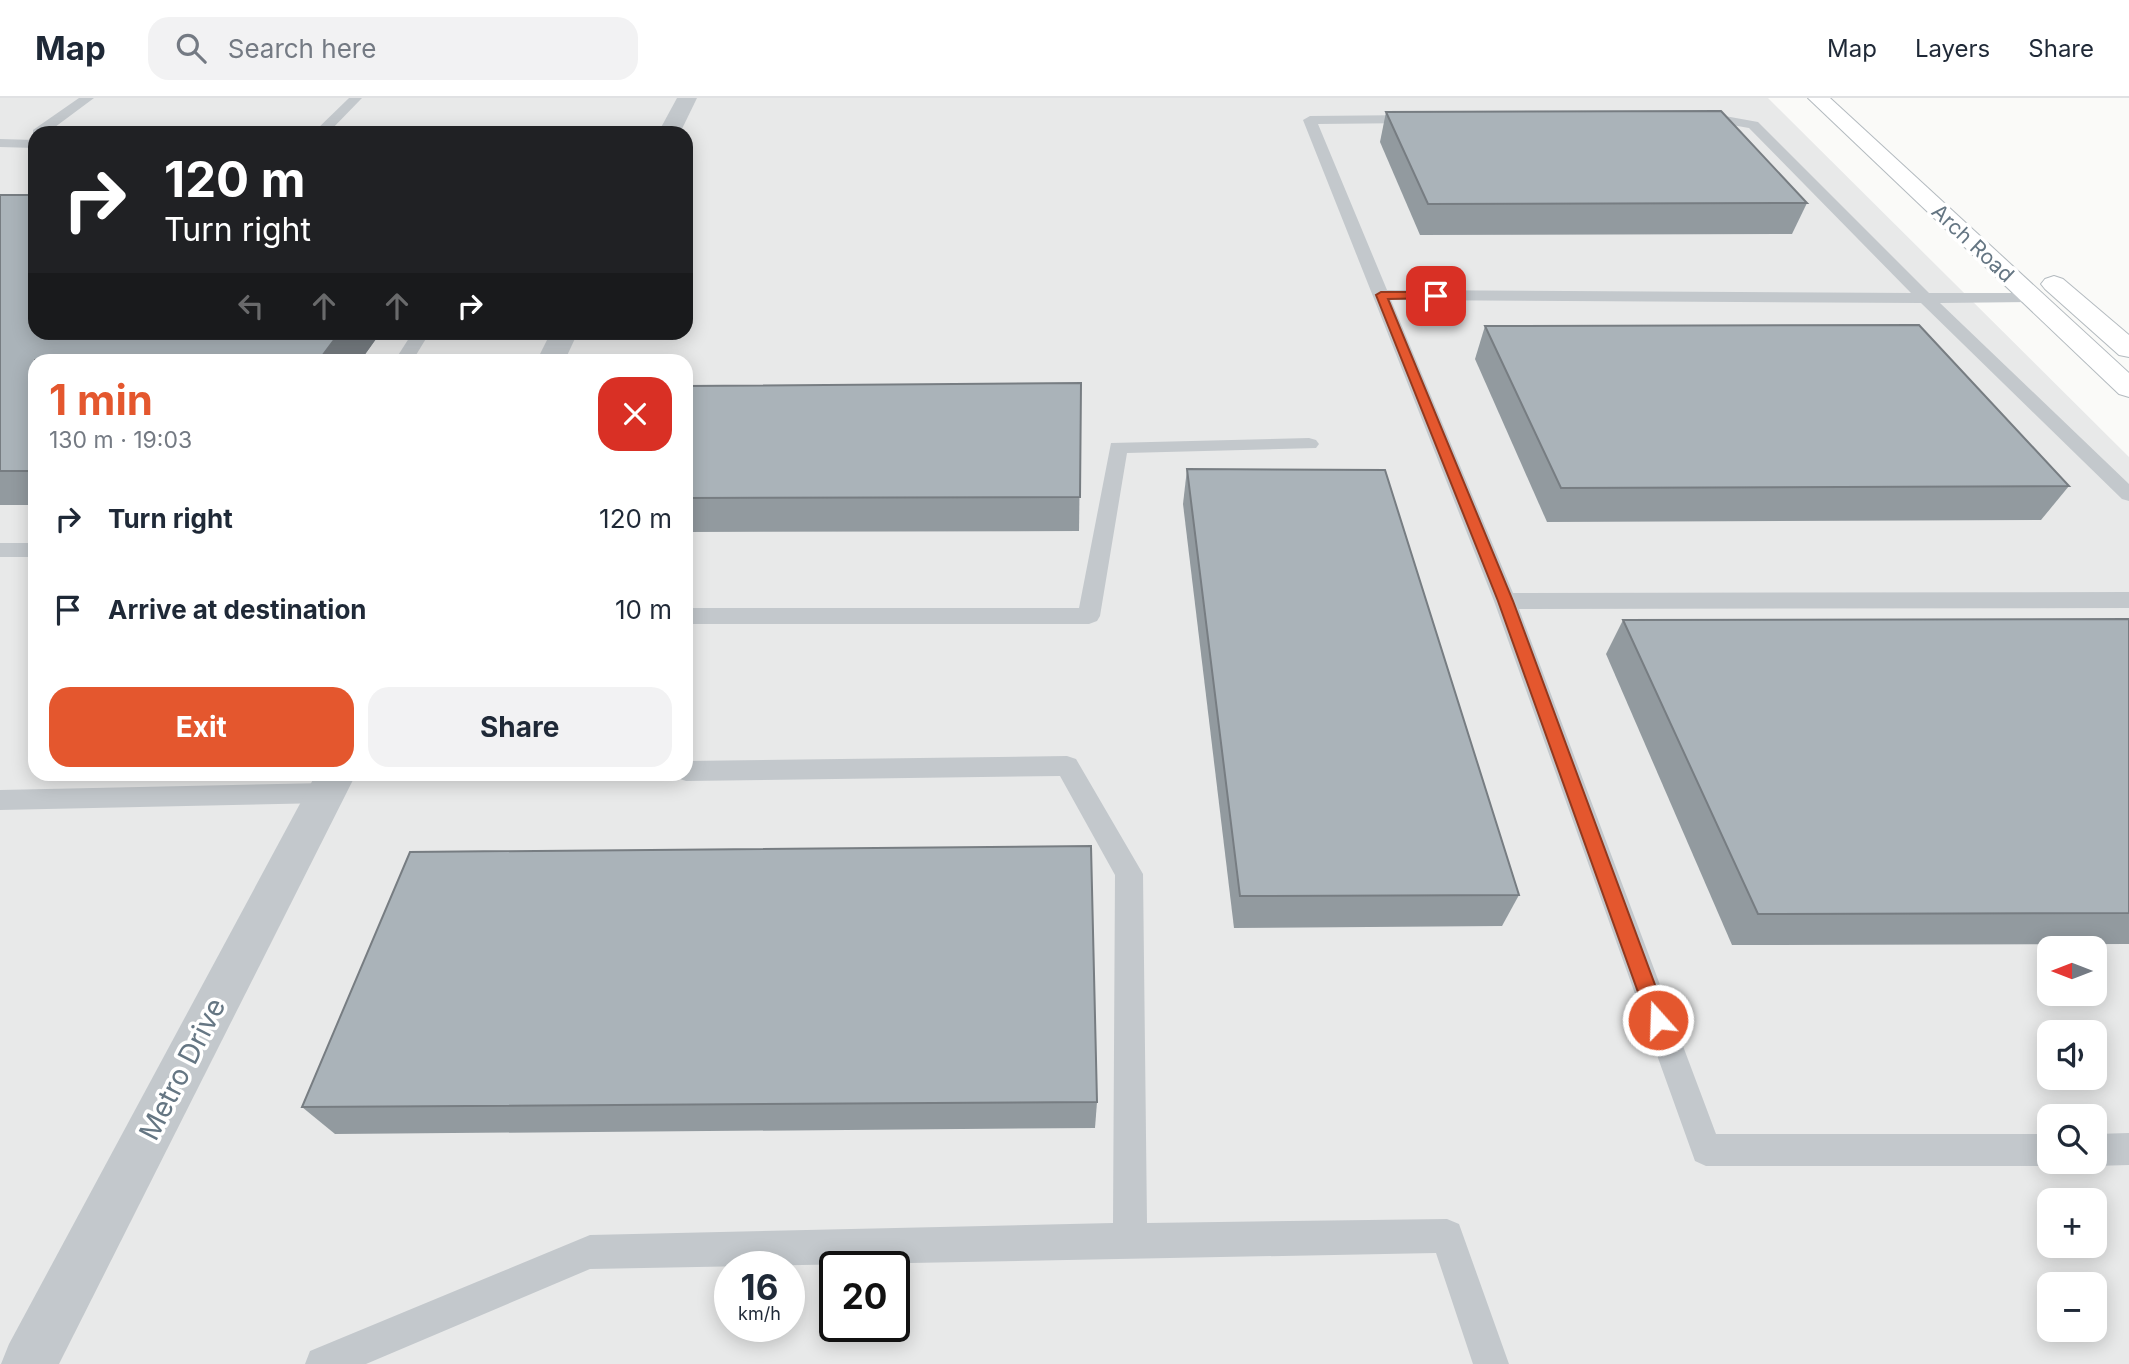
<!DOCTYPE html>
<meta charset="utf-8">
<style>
:root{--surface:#fff;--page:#f2f2f3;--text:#1f2937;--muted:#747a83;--line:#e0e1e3;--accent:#e4572e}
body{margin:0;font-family:Inter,sans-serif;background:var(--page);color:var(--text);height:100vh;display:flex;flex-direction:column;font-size:26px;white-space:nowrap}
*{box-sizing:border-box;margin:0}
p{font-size:23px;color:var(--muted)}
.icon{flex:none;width:38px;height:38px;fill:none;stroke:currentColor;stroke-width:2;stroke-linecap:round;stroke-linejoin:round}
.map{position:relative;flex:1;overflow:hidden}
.sheet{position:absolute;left:28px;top:256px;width:665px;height:427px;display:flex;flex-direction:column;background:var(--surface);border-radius:21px;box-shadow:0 4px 18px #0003}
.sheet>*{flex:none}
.top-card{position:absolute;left:28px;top:28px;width:665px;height:214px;border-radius:21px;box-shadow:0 4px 18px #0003;background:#202124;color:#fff;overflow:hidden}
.needle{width:46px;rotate:270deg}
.fabs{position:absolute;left:2037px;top:838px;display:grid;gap:14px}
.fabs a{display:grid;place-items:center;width:70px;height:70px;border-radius:14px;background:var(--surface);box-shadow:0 4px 18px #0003;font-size:35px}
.speed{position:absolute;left:714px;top:1153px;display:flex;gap:14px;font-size:35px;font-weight:700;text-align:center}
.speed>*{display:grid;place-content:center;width:91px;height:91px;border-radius:50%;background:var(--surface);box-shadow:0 4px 18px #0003;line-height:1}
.speed small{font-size:18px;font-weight:400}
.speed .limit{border:4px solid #111;border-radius:10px;background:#fff;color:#111}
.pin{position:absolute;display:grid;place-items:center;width:60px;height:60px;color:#fff;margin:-30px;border-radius:14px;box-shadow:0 4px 10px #0006}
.me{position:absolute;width:77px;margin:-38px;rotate:340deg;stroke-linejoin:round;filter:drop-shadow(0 0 5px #0008)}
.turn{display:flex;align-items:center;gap:24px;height:147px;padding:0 21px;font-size:32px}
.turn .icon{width:91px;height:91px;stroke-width:2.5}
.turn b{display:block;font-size:49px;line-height:60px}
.lanes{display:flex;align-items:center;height:66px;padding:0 21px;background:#0003;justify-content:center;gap:35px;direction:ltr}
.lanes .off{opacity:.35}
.round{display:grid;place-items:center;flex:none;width:74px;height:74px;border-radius:21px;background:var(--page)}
.overview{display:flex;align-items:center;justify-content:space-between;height:119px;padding:0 21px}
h1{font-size:42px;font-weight:700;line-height:52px;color:var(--accent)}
.button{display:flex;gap:14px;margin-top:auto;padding:14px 21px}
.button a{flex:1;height:80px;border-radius:21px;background:var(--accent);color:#fff;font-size:28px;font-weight:700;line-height:80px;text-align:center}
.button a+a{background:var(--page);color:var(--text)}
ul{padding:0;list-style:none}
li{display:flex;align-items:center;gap:21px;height:91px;padding:0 21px}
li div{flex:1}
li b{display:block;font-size:26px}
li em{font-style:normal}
header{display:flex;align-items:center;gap:42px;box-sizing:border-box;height:98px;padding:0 35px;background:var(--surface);border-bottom:2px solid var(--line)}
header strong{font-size:33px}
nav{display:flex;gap:38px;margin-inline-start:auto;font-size:24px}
.search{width:490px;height:63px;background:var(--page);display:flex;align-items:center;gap:18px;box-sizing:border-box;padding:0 24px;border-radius:21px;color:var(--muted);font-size:26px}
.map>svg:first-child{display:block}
.built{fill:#e8e9e9;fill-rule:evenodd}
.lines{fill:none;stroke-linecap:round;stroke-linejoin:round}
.secondary-casing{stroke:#b3babf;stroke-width:2}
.lane{fill:#c3c8cc;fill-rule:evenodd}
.street{fill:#c3c8cc;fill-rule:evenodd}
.secondary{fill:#fff;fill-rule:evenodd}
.wall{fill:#929a9f}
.shaded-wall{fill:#777d82}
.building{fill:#aab3b9;stroke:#777d82;stroke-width:2}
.route{fill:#e4572e;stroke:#94391e;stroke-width:2}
.labels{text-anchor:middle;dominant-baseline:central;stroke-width:7;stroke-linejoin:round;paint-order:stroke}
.far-street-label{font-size:21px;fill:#657683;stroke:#fff}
.near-street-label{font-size:28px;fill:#657683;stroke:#fff}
</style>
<header>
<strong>Map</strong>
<div class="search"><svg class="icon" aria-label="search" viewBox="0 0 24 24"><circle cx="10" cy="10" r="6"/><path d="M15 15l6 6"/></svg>Search here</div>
<nav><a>Map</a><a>Layers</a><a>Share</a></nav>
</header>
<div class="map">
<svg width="2129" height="1266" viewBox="0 0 2129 1266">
<rect width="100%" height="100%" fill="#fafaf8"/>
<path class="built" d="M0 0H1768L2129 359V1266H0ZM35 35H686V234H35ZM35 262H686V676H35ZM2049 850H2095V896H2049ZM2049 934H2095V980H2049ZM2049 1018H2095V1064H2049ZM2049 1102H2095V1148H2049ZM730 1169H789V1228H730ZM835 1169H894V1228H835ZM2049 1186H2095V1232H2049Z"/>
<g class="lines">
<g class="secondary-casing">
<g id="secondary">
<polygon points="1808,0 1830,0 2129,275 2129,299 2119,296"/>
<polygon points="2054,178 2063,181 2129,237 2129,259 2119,257 2045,191 2041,186 2045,181"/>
</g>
</g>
<g class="lane">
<polygon points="79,0 94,0 47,35 35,35 33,38 33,32"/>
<polygon points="349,0 362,0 328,35 313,35"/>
<polygon points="1697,13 1758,24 1929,195 2036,195 2038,199 2036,203 2030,204 1940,205 2129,386 2129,403 2122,401 1921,205 1391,202 1513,495 2129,494 2129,510 1519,511 1716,1036 2049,1036 2049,1064 2059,1064 2049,1068 1706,1068 1695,1063 1494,503 1303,22 1310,18 1415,17 1422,21 1415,25 1318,26 1387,192 1911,195 1749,30 1692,20 1690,17"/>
<polygon points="0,41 35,42 35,50 0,49"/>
<polygon points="413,234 430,234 413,262 395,262"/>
<polygon points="1309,340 1316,342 1319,346 1316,350 1127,355 1100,518 1097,523 1089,526 686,526 686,510 1079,510 1111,345"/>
<rect x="0" y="445" width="35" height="14"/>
<polygon points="1067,658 1076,661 1143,776 1147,1125 1447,1121 1459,1126 1509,1266 1473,1266 1436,1155 590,1171 366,1266 305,1266 310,1253 590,1137 1113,1125 1115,777 1060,678 686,683 677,680 675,676 686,676 686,663"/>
<polygon points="326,685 335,688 339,695 335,702 326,705 0,712 0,692"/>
<polygon points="2129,1035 2129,1067 2095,1068 2085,1064 2095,1064 2095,1036"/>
</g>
<g class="street">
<polygon points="677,0 697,0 680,35 658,35"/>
<polygon points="551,234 578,234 565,262 537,262"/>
<polygon points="316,676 356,676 59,1266 1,1266 9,1246"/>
</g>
<use href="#secondary" class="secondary"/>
</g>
<g class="wall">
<polygon points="1386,14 1807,105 1792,136 1420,137 1380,44"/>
<polygon points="0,97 35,234 381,234 361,262 35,262 35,407 0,407"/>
<polygon points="1485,228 2069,388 2041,422 1547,424 1475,261"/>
<polygon points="1081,285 1079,433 686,434 686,288"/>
<polygon points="1187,371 1519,797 1502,828 1234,830 1183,406"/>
<polygon points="2129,521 2129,846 1732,847 1606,556 1623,522"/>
<polygon points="1097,1004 1095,1030 335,1036 302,1009"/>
</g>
<polygon class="shaded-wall" points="340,234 381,234 361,262 319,262"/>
<g class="building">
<polygon points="1721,13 1807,105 1428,106 1386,14"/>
<polygon points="0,97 35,97 35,234 340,234 319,262 35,262 35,373 0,373"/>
<polygon points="1919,227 2069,388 1561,390 1485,228"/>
<polygon points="1081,285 1080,399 686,400 686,288"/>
<polygon points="1187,371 1385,372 1519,797 1240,798"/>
<polygon points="2129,521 2129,815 1758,816 1623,522"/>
<polygon points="1091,748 1097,1004 302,1009 410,754"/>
</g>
<polygon class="route" points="1436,194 1441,198 1439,200 1388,201 1513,503 1668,922 1665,928 1658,931 1651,928 1648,922 1498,503 1376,197 1381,194"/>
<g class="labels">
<g class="far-street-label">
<text transform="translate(1973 145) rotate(43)">Arch Road</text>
</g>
<g class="near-street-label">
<text transform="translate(182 971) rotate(-63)">Metro Drive</text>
</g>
</g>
</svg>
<div class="fabs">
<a><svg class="needle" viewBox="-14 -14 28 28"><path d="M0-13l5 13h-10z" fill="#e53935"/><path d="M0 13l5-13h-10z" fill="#747a83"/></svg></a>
<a><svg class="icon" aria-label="sound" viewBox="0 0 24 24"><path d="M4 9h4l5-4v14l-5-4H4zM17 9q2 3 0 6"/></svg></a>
<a><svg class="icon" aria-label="search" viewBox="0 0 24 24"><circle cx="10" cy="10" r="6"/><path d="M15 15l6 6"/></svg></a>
<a>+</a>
<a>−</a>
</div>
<div class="speed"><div>16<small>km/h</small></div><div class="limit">20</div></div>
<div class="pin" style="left:1436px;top:198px;background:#d93025"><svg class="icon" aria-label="arrive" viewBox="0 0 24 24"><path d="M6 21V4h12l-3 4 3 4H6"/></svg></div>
<svg class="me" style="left:1658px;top:922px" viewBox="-20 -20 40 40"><circle r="17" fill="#e4572e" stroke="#fff" stroke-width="3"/><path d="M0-11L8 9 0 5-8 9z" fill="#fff"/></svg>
<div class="top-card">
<div class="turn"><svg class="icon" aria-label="right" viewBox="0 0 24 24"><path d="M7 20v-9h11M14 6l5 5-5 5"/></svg><div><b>120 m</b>Turn right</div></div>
<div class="lanes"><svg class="icon off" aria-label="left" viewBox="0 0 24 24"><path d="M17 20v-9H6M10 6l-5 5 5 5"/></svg><svg class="icon off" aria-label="ahead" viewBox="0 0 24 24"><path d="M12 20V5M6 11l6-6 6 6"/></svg><svg class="icon off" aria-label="ahead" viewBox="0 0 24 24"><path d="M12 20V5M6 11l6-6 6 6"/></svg><svg class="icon" aria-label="right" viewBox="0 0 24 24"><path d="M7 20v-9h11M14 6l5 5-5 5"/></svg></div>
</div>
<section class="sheet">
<div class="overview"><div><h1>1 min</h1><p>130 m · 19:03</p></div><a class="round" style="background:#d93025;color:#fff"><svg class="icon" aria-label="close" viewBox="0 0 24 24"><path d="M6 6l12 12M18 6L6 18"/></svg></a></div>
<ul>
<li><svg class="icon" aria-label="right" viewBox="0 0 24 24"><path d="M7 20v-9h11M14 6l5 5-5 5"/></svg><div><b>Turn right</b></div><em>120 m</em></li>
<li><svg class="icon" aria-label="arrive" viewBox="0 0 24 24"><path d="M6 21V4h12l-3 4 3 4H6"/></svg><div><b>Arrive at destination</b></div><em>10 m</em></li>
</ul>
<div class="button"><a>Exit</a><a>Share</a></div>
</section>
</div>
